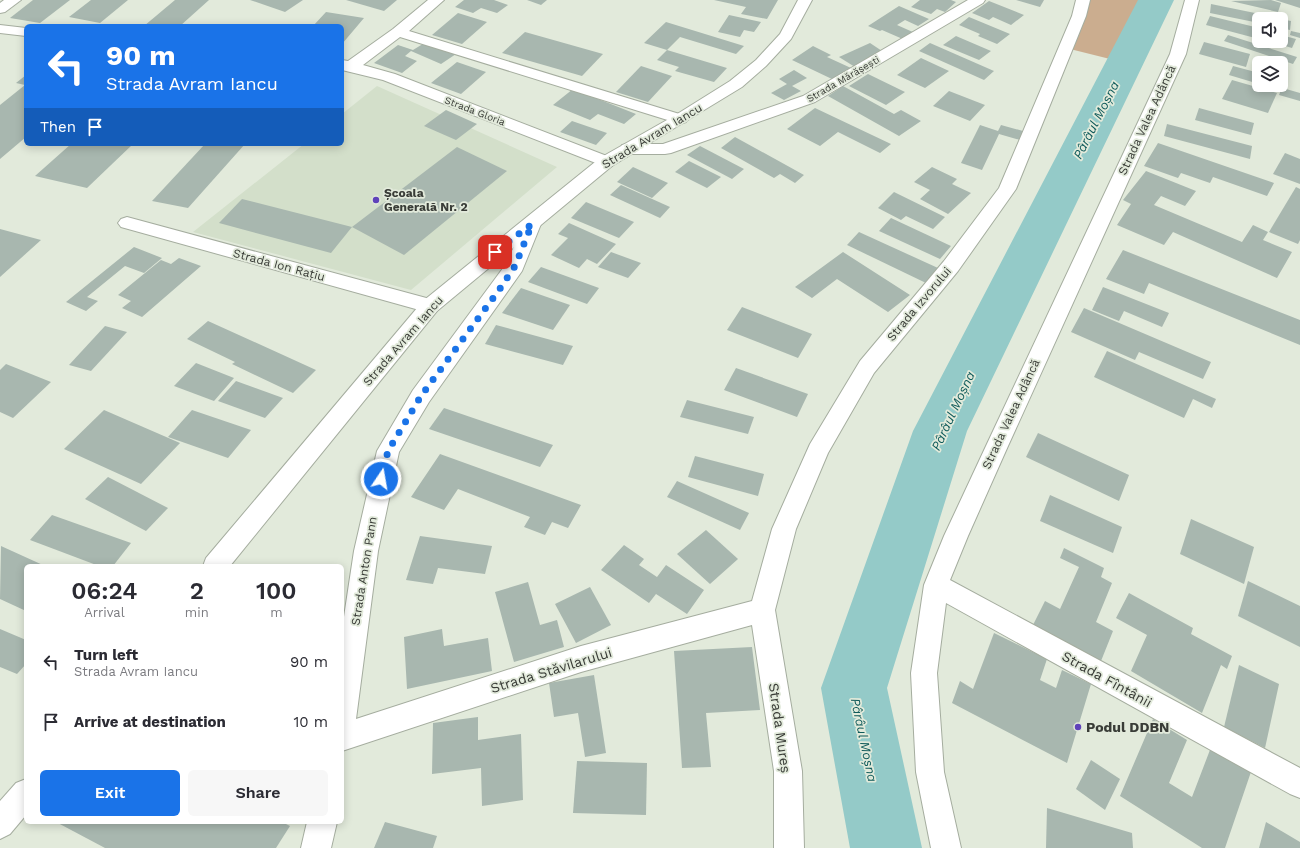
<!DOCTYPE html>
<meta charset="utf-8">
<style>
:root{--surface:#fff;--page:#f7f7f7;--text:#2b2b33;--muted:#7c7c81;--accent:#1a73e8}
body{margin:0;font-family:"Work Sans",sans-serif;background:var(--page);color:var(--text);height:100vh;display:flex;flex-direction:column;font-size:15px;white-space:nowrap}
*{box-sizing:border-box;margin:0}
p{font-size:13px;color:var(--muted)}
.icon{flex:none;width:22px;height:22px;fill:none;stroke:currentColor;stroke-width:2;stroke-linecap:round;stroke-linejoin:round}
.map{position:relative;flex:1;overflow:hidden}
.details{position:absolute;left:24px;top:564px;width:320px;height:260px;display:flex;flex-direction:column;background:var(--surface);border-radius:6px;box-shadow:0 2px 10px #0003}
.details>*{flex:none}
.banner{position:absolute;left:24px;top:24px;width:320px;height:122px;border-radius:6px;box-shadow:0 2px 10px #0003;background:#1a73e8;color:#fff;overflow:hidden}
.buttons{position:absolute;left:1252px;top:12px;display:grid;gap:8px}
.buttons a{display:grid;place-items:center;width:36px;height:36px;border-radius:6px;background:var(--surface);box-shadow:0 2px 10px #0003;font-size:20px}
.pin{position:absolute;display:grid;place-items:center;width:34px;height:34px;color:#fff;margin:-17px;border-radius:8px;box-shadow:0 2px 6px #0006}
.me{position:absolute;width:44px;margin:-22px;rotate:12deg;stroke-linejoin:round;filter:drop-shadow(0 0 3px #0008)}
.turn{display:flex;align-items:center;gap:14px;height:84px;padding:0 16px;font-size:18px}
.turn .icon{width:52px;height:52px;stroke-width:2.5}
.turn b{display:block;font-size:28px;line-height:34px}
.then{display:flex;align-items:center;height:38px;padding:0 16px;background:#0003;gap:8px;font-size:15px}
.eta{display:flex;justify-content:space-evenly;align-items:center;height:68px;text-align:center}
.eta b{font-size:24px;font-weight:600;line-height:28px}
.button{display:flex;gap:8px;margin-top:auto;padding:8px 16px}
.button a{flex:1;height:46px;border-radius:6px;background:var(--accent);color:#fff;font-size:16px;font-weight:600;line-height:46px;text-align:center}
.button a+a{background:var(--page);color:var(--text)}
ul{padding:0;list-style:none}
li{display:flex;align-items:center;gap:12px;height:60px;padding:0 16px}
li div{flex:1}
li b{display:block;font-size:15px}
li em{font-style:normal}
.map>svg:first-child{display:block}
.built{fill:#d3dfca}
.green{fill:#cbad8f}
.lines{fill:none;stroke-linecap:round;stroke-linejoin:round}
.river{fill:#94cac8;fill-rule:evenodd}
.building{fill:#a8b7af}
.minor-casing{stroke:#a5ad9f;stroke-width:2}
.secondary-casing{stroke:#a5ad9f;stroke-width:2}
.minor{fill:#fff;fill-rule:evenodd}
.secondary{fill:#fff;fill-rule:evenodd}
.route{stroke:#1a73e8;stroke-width:7;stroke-dasharray:0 12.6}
.poi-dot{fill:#5f42ba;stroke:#e2eadb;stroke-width:1.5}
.labels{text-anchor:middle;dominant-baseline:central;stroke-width:3.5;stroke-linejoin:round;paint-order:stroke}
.far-street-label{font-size:10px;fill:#393c37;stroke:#e2eadb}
.street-label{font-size:12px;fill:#393c37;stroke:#e2eadb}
.poi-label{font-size:12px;font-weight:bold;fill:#393c37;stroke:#e2eadb;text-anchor:start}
.water-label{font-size:13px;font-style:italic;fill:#0e5a5a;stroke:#e2eadb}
.near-street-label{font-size:14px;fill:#393c37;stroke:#e2eadb}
.near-poi-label{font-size:14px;font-weight:bold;fill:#393c37;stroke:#e2eadb;text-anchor:start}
</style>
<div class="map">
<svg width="1300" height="848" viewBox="0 0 1300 848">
<rect width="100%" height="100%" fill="#e2eadb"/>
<polygon class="built" points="377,86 557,167 411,290 193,232 304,144 342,144 342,114"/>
<polygon class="green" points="1083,0 1149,0 1114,60 1066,48"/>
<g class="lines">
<polygon class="river" points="1138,0 1174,0 967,431 887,688 922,848 850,848 821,688 913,431"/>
</g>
<g class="building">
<polygon points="33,0 70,0 40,23 10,18"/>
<polygon points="91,0 128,0 100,23 69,17"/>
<polygon points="175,0 209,0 180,26 144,26"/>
<polygon points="250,0 303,0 285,12"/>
<polygon points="346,0 397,0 384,11"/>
<polygon points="464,0 494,0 508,5 497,13 481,8 473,13 455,7"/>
<polygon points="527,0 547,0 541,5"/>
<polygon points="714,0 778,0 767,19 741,14 746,7"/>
<polygon points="920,0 951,0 956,2 945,12 937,9 931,14 911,7"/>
<polygon points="1016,0 1044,0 1040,7"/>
<polygon points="1271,0 1281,3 1278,12 1231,1"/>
<polygon points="1275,0 1300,0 1300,8"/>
<polygon points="989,1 1024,15 1011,25 993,17 989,20 972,13"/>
<polygon points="1211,4 1280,18 1280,19 1259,19 1259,23 1210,13"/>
<polygon points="899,6 929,19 918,26 905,20 897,25 915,33 905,40 882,30 880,31 868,26"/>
<polygon points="326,12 364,18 342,44 342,26 313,26"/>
<polygon points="458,13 487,22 462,44 432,35"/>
<polygon points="729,15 761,22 754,32 744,30 740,37 718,32"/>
<polygon points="1210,16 1259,28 1259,39 1206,25"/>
<polygon points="969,17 1010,34 997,44 978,36 980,34 959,25"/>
<polygon points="1281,19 1291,21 1290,30 1281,28"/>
<polygon points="666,22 744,46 736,54 680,37 667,50 644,43"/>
<polygon points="1291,31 1300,33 1300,38 1290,35"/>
<polygon points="525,32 603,54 582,76 502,53"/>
<polygon points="1228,35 1297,57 1293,64 1224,41"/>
<polygon points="1281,35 1296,39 1292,48 1268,41 1281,41"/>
<polygon points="956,36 991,51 979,60 943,45"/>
<polygon points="426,42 456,54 441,64 411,51 405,56 417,61 402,73 374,63 398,45 413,50"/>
<polygon points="1204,42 1250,54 1246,67 1199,54"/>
<polygon points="870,43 885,53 855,67 839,57"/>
<polygon points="930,43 994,71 984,80 919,51"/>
<polygon points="813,46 831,55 827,57 851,68 834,80 792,60"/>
<polygon points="667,50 727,68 714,82 675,71 679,67 657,60"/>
<polygon points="921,58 949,71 925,88 897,75"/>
<polygon points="457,62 486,72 461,94 431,83"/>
<polygon points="641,66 672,76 648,102 616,92"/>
<polygon points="1233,66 1259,73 1259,84 1229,75"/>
<polygon points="794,70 807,78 792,86 801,91 784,100 771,93 787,84 779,79"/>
<polygon points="868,74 905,92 886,105 849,86"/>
<polygon points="26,75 26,137 0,159 0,105 25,85 16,83"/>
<polygon points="1281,79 1288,81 1286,89 1300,93 1300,101 1279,95 1281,90 1266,85 1281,85"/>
<polygon points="1232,80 1277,93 1268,113 1222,99"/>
<polygon points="843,86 894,114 901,110 921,121 899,136 828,96"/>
<polygon points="573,89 636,114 624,124 598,114 590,120 553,105"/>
<polygon points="949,91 985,105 970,121 933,106"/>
<polygon points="815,108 891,144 880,153 838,132 820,146 787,129"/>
<polygon points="1199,108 1254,123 1251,135 1195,120"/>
<polygon points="446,110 477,124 456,140 424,126"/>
<polygon points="572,121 607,133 596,145 560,132"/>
<polygon points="1167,124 1252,146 1250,159 1164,136"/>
<polygon points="980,125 998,131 1001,125 1023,131 1020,140 999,134 982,170 961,163"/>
<polygon points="735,137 804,175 795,183 780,174 774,178 721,148"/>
<polygon points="1158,143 1274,183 1267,196 1213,177 1210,183 1181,173 1178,178 1144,166"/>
<polygon points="71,144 133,144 87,188 35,176"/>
<polygon points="205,144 245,144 188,208 152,201"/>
<polygon points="700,146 744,169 732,179 687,155"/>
<polygon points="457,147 507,171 404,255 352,227"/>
<polygon points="1285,153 1300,159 1300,184 1273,174"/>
<polygon points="689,161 721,177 707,188 675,172"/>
<polygon points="633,167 668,183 652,198 617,182"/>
<polygon points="932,167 957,179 952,184 971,193 948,214 920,199 930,190 914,182"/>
<polygon points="1146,171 1196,191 1185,206 1161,196 1154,205 1242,242 1253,225 1268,232 1263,240 1292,252 1277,278 1173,232 1164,245 1117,225 1131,204 1123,200"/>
<polygon points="621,185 670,207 660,218 610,195"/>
<polygon points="1296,187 1300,189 1300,240 1298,244 1269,232"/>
<polygon points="894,192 945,217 933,229 906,216 901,220 878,208"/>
<polygon points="242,199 352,227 331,253 219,223"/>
<polygon points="586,202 634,222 619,238 571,218"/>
<polygon points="891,218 951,246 940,259 879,231"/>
<polygon points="569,223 616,244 597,264 587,259 579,268 551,255 568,238 558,234"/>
<polygon points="0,229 41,240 0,277"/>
<polygon points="859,232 938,268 926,283 847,245"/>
<polygon points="134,247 162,258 144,273 125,266 87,297 98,301 86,311 66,302"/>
<polygon points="1123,250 1300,320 1300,345 1149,283 1144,294 1106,279"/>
<polygon points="611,252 641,263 628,278 598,267"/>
<polygon points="843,252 910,295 888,312 837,279 812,298 795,287"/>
<polygon points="179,258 201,266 142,317 122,308 131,301 118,295 161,260 171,264"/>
<polygon points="541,267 599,288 587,304 528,282"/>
<polygon points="1103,287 1169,313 1162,327 1124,311 1119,321 1092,310"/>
<polygon points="521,288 570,305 553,330 502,313"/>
<polygon points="742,307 812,334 798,358 727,330"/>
<polygon points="1084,308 1211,362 1203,379 1139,352 1135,360 1071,332"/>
<polygon points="208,321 316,370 293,393 232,364 235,362 187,339"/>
<polygon points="496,325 573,346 563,365 485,344"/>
<polygon points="105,326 127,332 91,371 69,365"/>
<polygon points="1107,351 1216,399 1212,408 1193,399 1184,418 1094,377"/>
<polygon points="196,363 234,378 214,401 174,386"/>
<polygon points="6,364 51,382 13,418 0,412 0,370"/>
<polygon points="736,368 808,394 797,417 724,390"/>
<polygon points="236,381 283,398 265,418 218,401"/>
<polygon points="687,400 754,417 748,434 680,417"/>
<polygon points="444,408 553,445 540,467 429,429"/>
<polygon points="104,410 180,443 141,484 64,449"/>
<polygon points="192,410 251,430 228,458 168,437"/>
<polygon points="1038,433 1129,475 1119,501 1026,457"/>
<polygon points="440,454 581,505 568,528 552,522 545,535 524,527 530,517 458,489 444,510 411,497"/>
<polygon points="695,456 764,474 758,496 688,477"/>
<polygon points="108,477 168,508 146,531 85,499"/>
<polygon points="677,481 749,513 740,530 667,497"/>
<polygon points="1050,495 1122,527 1113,553 1040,521"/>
<polygon points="52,515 131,543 113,566 99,566 30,540"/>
<polygon points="1191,519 1254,547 1244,584 1180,554"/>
<polygon points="706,530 738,559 710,584 677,554"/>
<polygon points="420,536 492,546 485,574 438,568 433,584 406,580"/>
<polygon points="624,545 644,559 639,565 657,577 666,565 704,590 687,614 656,594 649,603 601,570"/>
<polygon points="1,546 45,566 26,566 26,611 0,599"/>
<polygon points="1064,548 1104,568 1101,577 1112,583 1096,622 1113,631 1101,661 1033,625 1045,601 1060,609 1079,567 1060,558"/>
<polygon points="1248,581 1300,606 1300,647 1238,616"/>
<polygon points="528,582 540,625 557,620 564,647 514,662 495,592"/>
<polygon points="590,587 611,625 576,643 555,604"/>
<polygon points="1129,593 1193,628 1191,634 1232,656 1227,669 1221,665 1202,713 1131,671 1147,635 1116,618"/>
<polygon points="0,629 26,640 26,664 17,674 0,667"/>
<polygon points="442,629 444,646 488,638 492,671 407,689 404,637"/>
<polygon points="994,633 1047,659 1040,680 1056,688 1062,670 1091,684 1067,763 952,703 960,681 973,689"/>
<polygon points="752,647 760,710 706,713 711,767 682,768 674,651"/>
<polygon points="1239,665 1279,684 1265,748 1224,727"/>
<polygon points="594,675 606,753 585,757 578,713 554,717 549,683"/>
<polygon points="478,717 478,740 521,734 523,800 482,806 481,768 432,774 433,723"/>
<polygon points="1153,719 1187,740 1169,783 1192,797 1213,742 1253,766 1225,848 1202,848 1120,796"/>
<polygon points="1091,760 1120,779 1105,810 1076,789"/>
<polygon points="577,761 647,763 646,815 573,813"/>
<polygon points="1047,808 1132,833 1133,848 1046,848"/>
<polygon points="56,822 282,822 290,826 276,848 105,848"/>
<polygon points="385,822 437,836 433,848 374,848"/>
<polygon points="1266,822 1300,842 1300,848 1259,848"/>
</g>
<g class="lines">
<g class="minor-casing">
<g id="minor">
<polygon points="4,0 21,0 5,12 0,13 0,3"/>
<polygon points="428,0 444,0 409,31 686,116 688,119 686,122 680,124 674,122 400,37 363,65 395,74 612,158 615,162 612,166 606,167 383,80 342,70 342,60 348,61 393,29"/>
<polygon points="968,0 985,0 983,3 815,102 671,153 665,154 628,154 622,153 620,149 622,145 628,144 663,144 803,96"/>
<polygon points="1076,0 1090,0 1086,16 1016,189 958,271 874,373 828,453 796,529 775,610 802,771 804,848 774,848 774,771 752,625 581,672 342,751 342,630 354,551 377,451 413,390 506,264 526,220 532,218 538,220 541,224 522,271 429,402 399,452 378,551 356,719 581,646 752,601 772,529 810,444 860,361 944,261 999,188 1072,16"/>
<polygon points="1185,0 1199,0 1186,54 1008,446 968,536 950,580 1300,768 1300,798 1290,794 946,603 937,673 944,772 961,848 931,848 916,772 911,673 924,585 944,536 986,446 1170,54"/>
<polygon points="0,25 26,28 26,36 0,33"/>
<polygon points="127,217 430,299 437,301 440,306 437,311 430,313 121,227 118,223 121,219"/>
<polygon points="307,822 337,822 331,848 301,848"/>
</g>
</g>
<g class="secondary-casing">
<g id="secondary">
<polygon points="798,0 812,0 791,39 766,66 742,87 612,166 437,311 230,566 203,566 206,558 423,301 600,158 674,116 730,81 756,60 780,34"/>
<polygon points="26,779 26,815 10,834 0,839 0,801 16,783"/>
</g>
</g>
<use href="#minor" class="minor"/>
<use href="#secondary" class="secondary"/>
</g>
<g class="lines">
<polyline class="route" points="381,479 388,451 421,396 499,290 515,266 532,224 495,252"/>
</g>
<g class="poi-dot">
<circle cx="376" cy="200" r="4"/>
<circle cx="1078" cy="727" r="4"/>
</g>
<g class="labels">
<g class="far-street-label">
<text transform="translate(843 79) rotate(-30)">Strada Mărășești</text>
<text transform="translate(475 111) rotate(21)">Strada Gloria</text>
</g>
<g class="street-label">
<text transform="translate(1147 120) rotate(-65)">Strada Valea Adâncă</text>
<text transform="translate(652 136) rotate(-31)">Strada Avram Iancu</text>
<text transform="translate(279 265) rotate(15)">Strada Ion Rațiu</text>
<text transform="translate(919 304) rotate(-50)">Strada Izvorului</text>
<text transform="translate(403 341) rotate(-49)">Strada Avram Iancu</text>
<text transform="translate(1011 414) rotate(-65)">Strada Valea Adâncă</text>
<text transform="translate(364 571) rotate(-81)">Strada Anton Pann</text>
</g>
<g class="poi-label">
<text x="384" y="193">Școala<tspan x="384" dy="14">Generală Nr. 2</tspan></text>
</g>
<g class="water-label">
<text transform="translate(1096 120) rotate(-63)">Pârâul Moșna</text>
<text transform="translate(953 411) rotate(-65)">Pârâul Moșna</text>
<text transform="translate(864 740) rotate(78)">Pârâul Moșna</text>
</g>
<g class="near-street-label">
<text transform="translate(551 670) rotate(-17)">Strada Stăvilarului</text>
<text transform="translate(1107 679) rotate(29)">Strada Fîntânii</text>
<text transform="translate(780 728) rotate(82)">Strada Mureș</text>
</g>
<g class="near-poi-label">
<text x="1086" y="727">Podul DDBN</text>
</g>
</g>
</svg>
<div class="buttons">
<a><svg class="icon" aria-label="sound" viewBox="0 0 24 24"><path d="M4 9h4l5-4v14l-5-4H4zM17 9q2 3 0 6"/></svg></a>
<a><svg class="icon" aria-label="layers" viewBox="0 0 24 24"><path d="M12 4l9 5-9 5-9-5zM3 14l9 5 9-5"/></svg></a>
</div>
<div class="pin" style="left:495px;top:252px;background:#d93025"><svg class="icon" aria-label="arrive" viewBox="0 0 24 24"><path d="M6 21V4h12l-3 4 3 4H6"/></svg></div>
<svg class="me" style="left:381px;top:479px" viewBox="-20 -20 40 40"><circle r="17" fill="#1a73e8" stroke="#fff" stroke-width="3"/><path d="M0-11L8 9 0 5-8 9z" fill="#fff"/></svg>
<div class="banner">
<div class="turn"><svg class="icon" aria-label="left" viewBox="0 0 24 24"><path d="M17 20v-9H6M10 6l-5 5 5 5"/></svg><div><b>90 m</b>Strada Avram Iancu</div></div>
<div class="then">Then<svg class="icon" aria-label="arrive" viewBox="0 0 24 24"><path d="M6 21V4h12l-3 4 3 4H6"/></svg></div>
</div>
<section class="details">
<div class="eta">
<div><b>06:24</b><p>Arrival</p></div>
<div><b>2</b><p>min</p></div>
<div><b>100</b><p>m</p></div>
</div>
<ul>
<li><svg class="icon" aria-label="left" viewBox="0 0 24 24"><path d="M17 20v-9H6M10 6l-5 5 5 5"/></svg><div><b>Turn left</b><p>Strada Avram Iancu</p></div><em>90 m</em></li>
<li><svg class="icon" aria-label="arrive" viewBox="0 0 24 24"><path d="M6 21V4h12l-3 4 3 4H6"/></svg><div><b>Arrive at destination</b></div><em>10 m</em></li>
</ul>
<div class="button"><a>Exit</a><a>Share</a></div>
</section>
</div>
